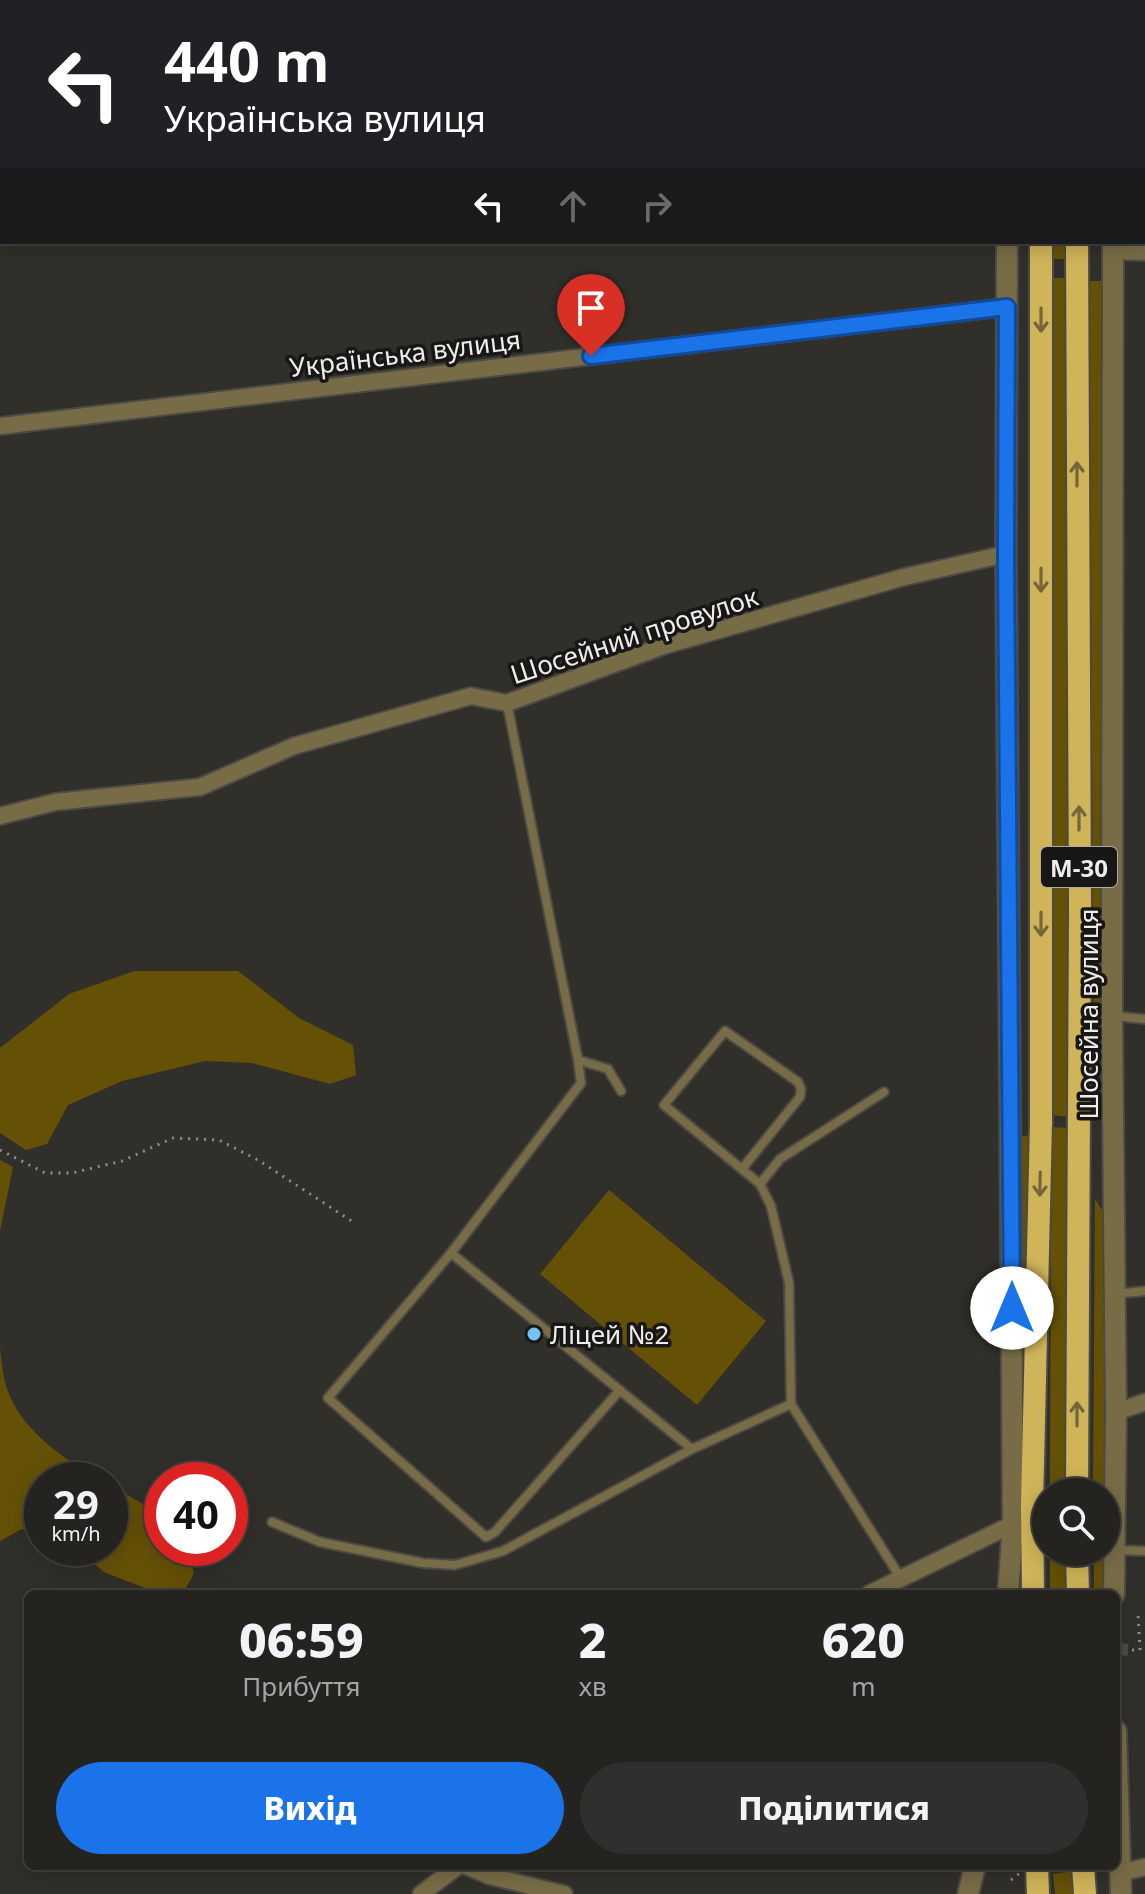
<!DOCTYPE html>
<html lang="uk">
<meta charset="utf-8">
<style>
:root{--surface:#242320;--page:#302f2d;--text:#f1f3f6;--muted:#a3a4a5;--line:#41403e;--accent:#1a73e8}
body{margin:0;font-family:"Noto Sans",sans-serif;background:var(--page);color:var(--text);height:100vh;display:flex;flex-direction:column;font-size:30px;white-space:nowrap}
*{box-sizing:border-box;margin:0}
p{font-size:26px;color:var(--muted)}
.icon{flex:none;width:44px;height:44px;fill:none;stroke:currentColor;stroke-width:2;stroke-linecap:round;stroke-linejoin:round}
.map{position:relative;flex:1;overflow:hidden}
.panel{position:absolute;left:24px;top:1590px;width:1096px;height:280px;display:flex;flex-direction:column;background:var(--surface);border-radius:12px;box-shadow:0 4px 20px #0003,0 0 0 2px var(--line)}
.panel>*{flex:none}
.banner{position:absolute;left:0px;top:0px;width:1146px;height:244px;box-shadow:0 4px 20px #0003,0 0 0 2px var(--line);background:#202124;color:#fff;overflow:hidden}
.buttons{position:absolute;left:1032px;top:1478px;display:grid;gap:16px}
.buttons a{display:grid;place-items:center;width:88px;height:88px;border-radius:50%;background:var(--surface);box-shadow:0 4px 20px #0003,0 0 0 2px var(--line);font-size:40px}
.speed{position:absolute;left:24px;top:1462px;display:flex;gap:16px;font-size:40px;font-weight:700;text-align:center}
.speed>*{display:grid;place-content:center;width:104px;height:104px;border-radius:50%;background:var(--surface);box-shadow:0 4px 20px #0003,0 0 0 2px var(--line);line-height:1}
.speed small{font-size:20px;font-weight:400}
.speed .limit{border:12px solid #d22;background:#fff;color:#111}
.pin{position:absolute;display:grid;place-items:center;width:68px;height:68px;color:#fff;margin:-82px -34px;border-radius:50% 50% 50% 0;rotate:-45deg;box-shadow:0 0 8px #0007}
.pin .icon{rotate:45deg}
.me{position:absolute;width:88px;margin:-44px;rotate:0deg;stroke-linejoin:round;filter:drop-shadow(0 0 6px #0008)}
.turn{display:flex;align-items:center;gap:28px;height:168px;padding:0 32px;font-size:36px}
.turn .icon{width:104px;height:104px;stroke-width:2.5}
.turn b{display:block;font-size:56px;line-height:68px}
.lanes{display:flex;align-items:center;height:76px;padding:0 32px;background:#0003;justify-content:center;gap:40px;direction:ltr}
.lanes .off{opacity:.35}
.eta{display:flex;justify-content:space-evenly;align-items:center;height:136px;text-align:center}
.eta b{font-size:48px;font-weight:800;line-height:56px}
.action{display:flex;gap:16px;margin-top:auto;padding:16px 32px}
.action a{flex:1;height:92px;border-radius:48px;background:var(--accent);color:#fff;font-size:32px;font-weight:800;line-height:92px;text-align:center}
.action a+a{background:var(--page);color:var(--text)}
.map>svg:first-child{display:block}
.green{fill:#655106}
.lines{fill:none;stroke-linecap:round;stroke-linejoin:round}
.pedestrian-tunnel{stroke:#4c4c47;stroke-width:12;stroke-dasharray:12 6;stroke-linecap:butt}
.service-casing{stroke:#4b4a45;stroke-width:12}
.minor-casing{stroke:#4b4a45;stroke-width:20}
.tertiary-casing{stroke:#4b4a45;stroke-width:24}
.trunk-casing{stroke:#4b4a45;stroke-width:26}
.path{stroke:#8e8d88;stroke-width:3;stroke-dasharray:2 6;stroke-linecap:butt}
.service{stroke:#786c47;stroke-width:8}
.minor{stroke:#786c47;stroke-width:16}
.tertiary{stroke:#786c47;stroke-width:20}
.trunk{stroke:#d0b45a;stroke-width:22}
.oneway{stroke:#746638}
.route-casing{stroke:#114b97;stroke-width:20}
.route{stroke:#1a73e8;stroke-width:14}
.poi-dot{fill:#76c0f7;stroke:#181715;stroke-width:3}
.labels{text-anchor:middle;dominant-baseline:central;stroke-width:7;stroke-linejoin:round;paint-order:stroke}
.shield{fill:#181715;stroke:#aeada9;stroke-width:2}
.shield-label{font-size:24px;font-weight:bold;fill:#eeede9}
.street-label{font-size:26px;fill:#eeede9;stroke:#181715}
.poi-label{font-size:26px;fill:#eeede9;stroke:#181715;text-anchor:start}
</style>
<div class="map">
<svg width="1145" height="1894" viewBox="0 0 1145 1894">
<rect width="100%" height="100%" fill="#302f2a"/>
<g class="green">
<rect x="1048" y="242" width="23" height="17"/>
<polygon points="1048,278 1066,278 1071,1117 1051,1115"/>
<polygon points="1089,281 1104,281 1106,1014 1094,1042"/>
<polygon points="134,971 238,971 299,1018 353,1045 356,1075 330,1084 252,1063 205,1061 122,1081 68,1105 47,1144 26,1150 0,1133 0,1048 69,994"/>
<polygon points="1051,1127 1071,1128 1069,1492 1050,1492"/>
<polygon points="1033,1134 1024,1446 1020,1137"/>
<polygon points="0,1160 13,1167 0,1231"/>
<polygon points="609,1190 766,1321 697,1405 540,1274"/>
<polygon points="1095,1199 1105,1215 1107,1594 1094,1594 1094,1552 1106,1552 1106,1492 1093,1492"/>
<path d="M0 1347C1 1357 2 1368 4 1378 14 1426 62 1458 101 1480H42V1535L22 1529 0 1541Z"/>
<polygon points="110,1485 162,1515 162,1548 187,1548 194,1573 183,1594 160,1594 104,1572 75,1548 110,1548"/>
<rect x="1050" y="1552" width="20" height="42"/>
<polygon points="1074,1871 1077,1894 1055,1894 1053,1874"/>
</g>
<g class="lines">
<polyline class="pedestrian-tunnel" points="1116,1649 1132,1650"/>
<g class="service-casing">
<g id="service">
<polyline points="507,703 578,1060 608,1069 621,1091"/>
<polyline points="1113,1016 1145,1019"/>
<polyline points="742,1169 800,1097 801,1089 798,1082 725,1031 664,1105 760,1184 771,1206 789,1283 791,1404 900,1577"/>
<polyline points="760,1184 780,1159 884,1092"/>
<polyline points="451,1253 581,1083 578,1060"/>
<polyline points="1115,1294 1145,1291"/>
<polyline points="620,1390 495,1532 486,1537 328,1398 451,1253 692,1449"/>
<polyline points="272,1522 320,1542 423,1563 455,1565 503,1551 692,1449 791,1404"/>
<polyline points="1115,1550 1145,1551"/>
</g>
</g>
<g class="minor-casing">
<g id="minor">
<polyline points="794,0 794,2"/>
<polyline points="0,193 2,193"/>
<polyline points="0,426 1007,307"/>
<polyline points="0,816 55,802 200,787 294,746 471,696 507,703 663,646 904,577 1006,554"/>
<polyline points="1116,1412 1145,1402"/>
<polyline points="869,1594 1013,1524"/>
<polyline points="466,1866 490,1876 564,1894"/>
<polyline points="1119,1873 1145,1867"/>
<polyline points="421,1894 458,1866"/>
</g>
</g>
<g class="tertiary-casing">
<g id="tertiary">
<polyline points="1113,0 1113,2"/>
<polyline points="1007,2 1007,0"/>
<polyline points="1007,242 1006,554 1013,1524 1008,1594"/>
<polyline points="1113,242 1112,1016 1116,1412 1114,1594"/>
<polyline points="1113,249 1145,250"/>
<polyline points="1116,1731 1121,1894"/>
<polyline points="968,1894 975,1866"/>
</g>
</g>
<g class="trunk-casing">
<g id="trunk">
<polyline points="1040,0 1040,2"/>
<polyline points="1078,2 1078,0"/>
<polyline points="1077,242 1080,908 1077,1492"/>
<polyline points="1077,1552 1078,1594"/>
<polyline points="1033,1594 1032,1505 1041,1123 1041,242"/>
<polyline points="1037,1866 1038,1894"/>
<polyline points="1083,1866 1085,1894"/>
</g>
</g>
<g class="path">
<polyline points="0,1150 45,1173 72,1173 122,1161 173,1138 219,1140 258,1160 356,1224"/>
<polyline points="1132,1650 1140,1650 1138,1615"/>
<polyline points="1011,1880 1020,1873"/>
</g>
<use href="#service" class="service"/>
<use href="#minor" class="minor"/>
<use href="#tertiary" class="tertiary"/>
<use href="#trunk" class="trunk"/>
</g>
<defs><path id="oneway-shaft" d="M-6 0H5M1.5-3L5.5 0L1.5 3" fill="none" stroke-width="1.6" stroke-linecap="round" stroke-linejoin="round" transform="scale(2)"/></defs>
<g class="oneway">
<use href="#oneway-shaft" transform="translate(1041 320) rotate(90)"/>
<use href="#oneway-shaft" transform="translate(1077 474) rotate(-90)"/>
<use href="#oneway-shaft" transform="translate(1041 580) rotate(90)"/>
<use href="#oneway-shaft" transform="translate(1079 818) rotate(-90)"/>
<use href="#oneway-shaft" transform="translate(1041 924) rotate(90)"/>
<use href="#oneway-shaft" transform="translate(1040 1184) rotate(91)"/>
<use href="#oneway-shaft" transform="translate(1077 1414) rotate(-90)"/>
</g>
<g class="lines">
<g class="route-casing">
<polyline id="route" points="591,356 1007,307 1006,554 1012,1308"/>
</g>
<use href="#route" class="route"/>
</g>
<circle class="poi-dot" cx="534" cy="1334" r="8"/>
<g class="labels">
<rect class="shield" x="1041" y="847" width="76" height="40" rx="6"/>
<g class="shield-label">
<text x="1079" y="867">М-30</text>
</g>
<g class="street-label">
<text transform="translate(405 353) rotate(-7)">Українська вулиця</text>
<text transform="translate(634 635) rotate(-18)">Шосейний провулок</text>
<text transform="translate(1088 1014) rotate(-90)">Шосейна вулиця</text>
</g>
<g class="poi-label">
<text x="550" y="1334">Ліцей №2</text>
</g>
</g>
</svg>
<div class="buttons">
<a><svg class="icon" aria-label="search" viewBox="0 0 24 24"><circle cx="10" cy="10" r="6"/><path d="M15 15l6 6"/></svg></a>
</div>
<div class="speed"><div>29<small>km/h</small></div><div class="limit">40</div></div>
<div class="pin" style="left:591px;top:356px;background:#d93025"><svg class="icon" aria-label="arrive" viewBox="0 0 24 24"><path d="M6 21V4h12l-3 4 3 4H6"/></svg></div>
<svg class="me" style="left:1012px;top:1308px" viewBox="-20 -20 40 40"><circle r="19" fill="#fff"/><path d="M0-13L10 11 0 6-10 11z" fill="#1a73e8"/></svg>
<div class="banner">
<div class="turn"><svg class="icon" aria-label="left" viewBox="0 0 24 24"><path d="M17 20v-9H6M10 6l-5 5 5 5"/></svg><div><b>440 m</b>Українська вулиця</div></div>
<div class="lanes"><svg class="icon" aria-label="left" viewBox="0 0 24 24"><path d="M17 20v-9H6M10 6l-5 5 5 5"/></svg><svg class="icon off" aria-label="ahead" viewBox="0 0 24 24"><path d="M12 20V5M6 11l6-6 6 6"/></svg><svg class="icon off" aria-label="right" viewBox="0 0 24 24"><path d="M7 20v-9h11M14 6l5 5-5 5"/></svg></div>
</div>
<section class="panel">
<div class="eta">
<div><b>06:59</b><p>Прибуття</p></div>
<div><b>2</b><p>хв</p></div>
<div><b>620</b><p>m</p></div>
</div>
<div class="action"><a>Вихід</a><a>Поділитися</a></div>
</section>
</div>
